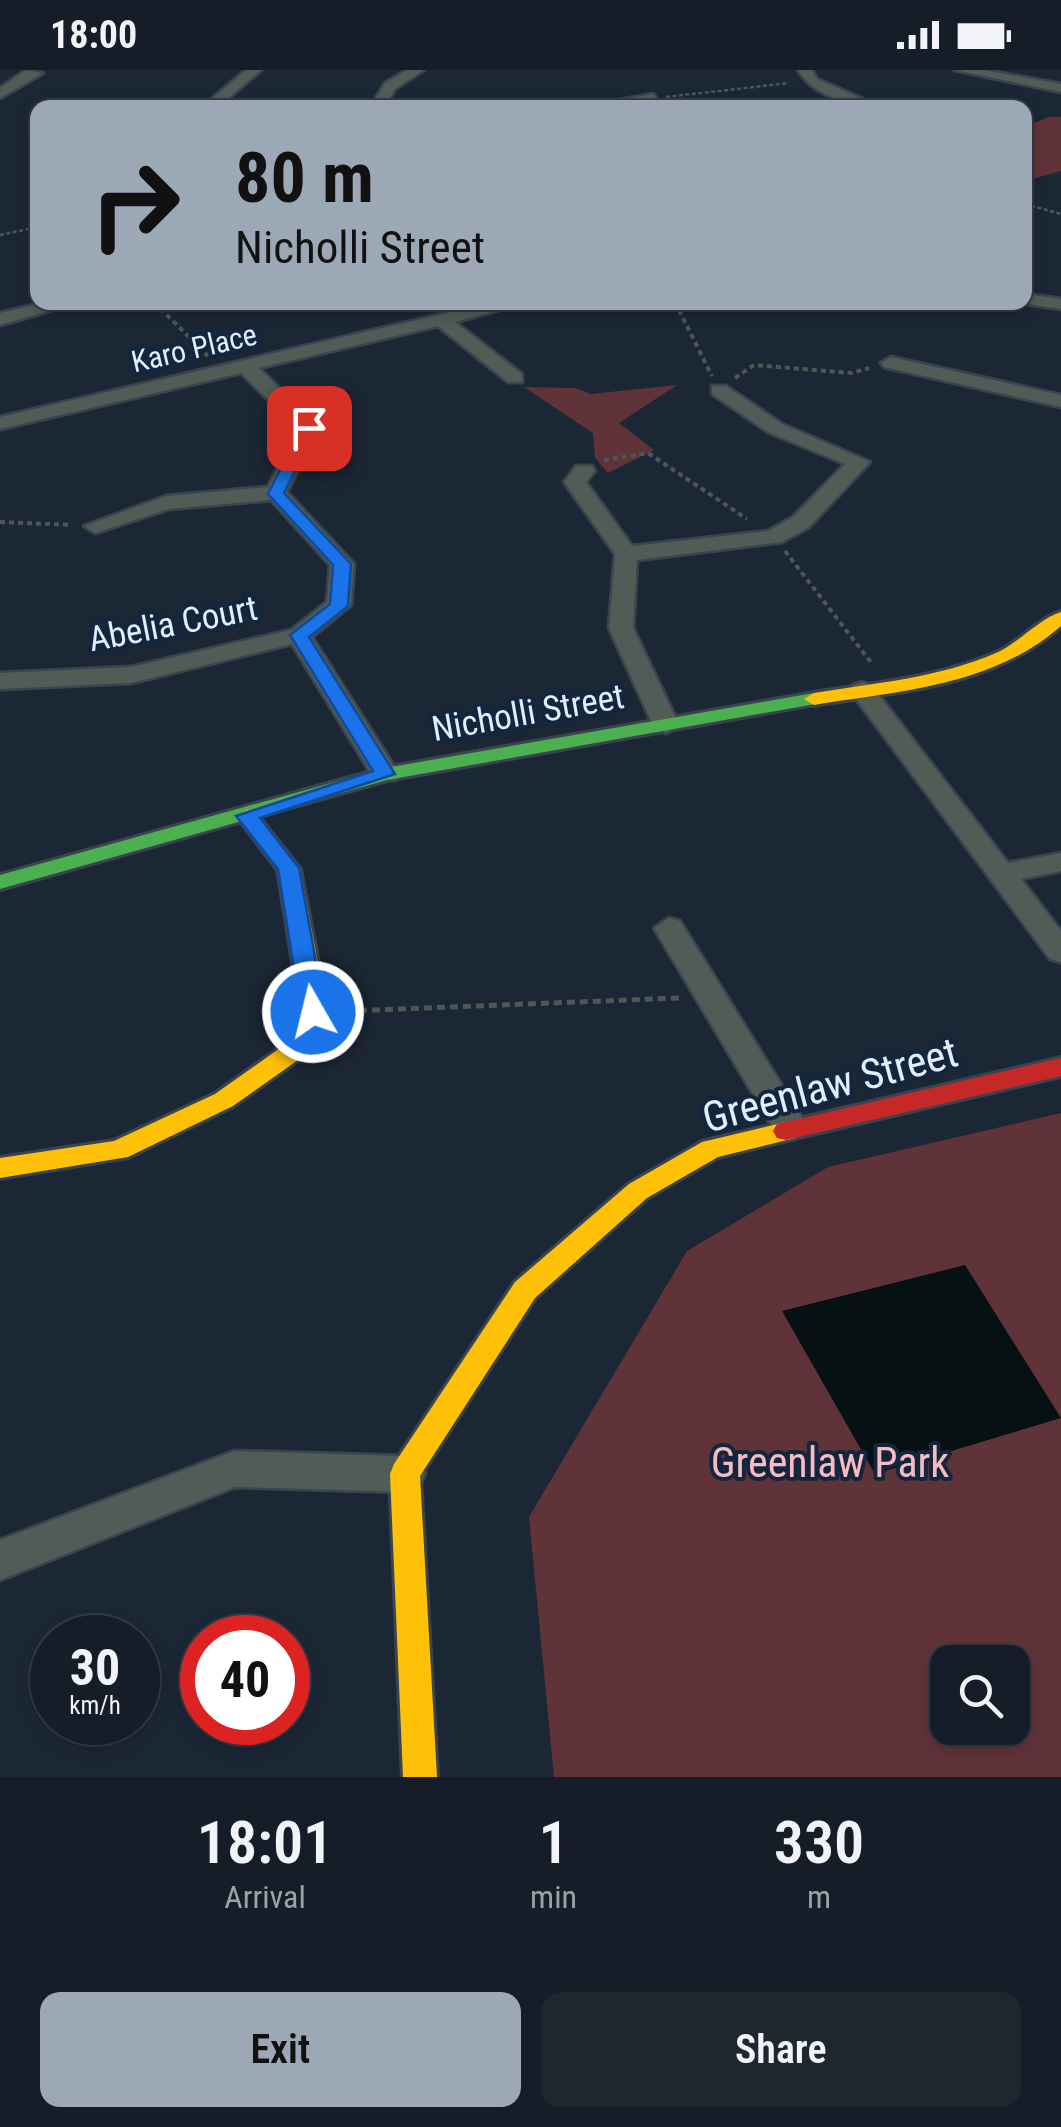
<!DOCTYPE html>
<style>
:root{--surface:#151d28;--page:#1e2630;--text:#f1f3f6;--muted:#9da2a8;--line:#343b45;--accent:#9da8b7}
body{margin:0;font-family:"Roboto Condensed",sans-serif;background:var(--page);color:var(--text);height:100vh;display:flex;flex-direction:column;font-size:38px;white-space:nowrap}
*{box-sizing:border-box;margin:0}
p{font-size:32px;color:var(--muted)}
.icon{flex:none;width:55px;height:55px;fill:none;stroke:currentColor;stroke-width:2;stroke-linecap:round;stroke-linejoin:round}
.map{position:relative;height:1707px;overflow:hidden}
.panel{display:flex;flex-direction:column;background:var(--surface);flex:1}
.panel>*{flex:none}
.guide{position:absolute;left:30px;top:30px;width:1002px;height:210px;border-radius:20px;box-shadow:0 5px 15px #0003,0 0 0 2px var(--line);background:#9da8b7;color:#111;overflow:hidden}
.tools{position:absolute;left:930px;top:1575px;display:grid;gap:20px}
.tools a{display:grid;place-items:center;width:100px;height:100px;border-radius:20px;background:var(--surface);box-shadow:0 5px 15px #0003,0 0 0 2px var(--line);font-size:50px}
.speed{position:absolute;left:30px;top:1545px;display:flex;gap:20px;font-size:50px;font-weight:700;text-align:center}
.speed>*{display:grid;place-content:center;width:130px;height:130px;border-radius:50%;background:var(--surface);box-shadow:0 5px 15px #0003,0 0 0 2px var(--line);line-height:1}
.speed small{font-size:25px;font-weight:400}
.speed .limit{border:15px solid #d22;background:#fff;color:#111}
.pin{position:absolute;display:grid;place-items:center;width:85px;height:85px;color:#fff;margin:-42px;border-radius:20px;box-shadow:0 5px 15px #0006}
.me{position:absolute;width:110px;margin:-55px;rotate:352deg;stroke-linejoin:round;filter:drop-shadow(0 0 8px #0008)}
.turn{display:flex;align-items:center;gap:35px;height:210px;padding:0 40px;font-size:45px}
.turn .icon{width:130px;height:130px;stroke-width:2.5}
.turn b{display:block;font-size:70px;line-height:85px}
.eta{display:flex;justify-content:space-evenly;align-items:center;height:170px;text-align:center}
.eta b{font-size:60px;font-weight:600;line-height:70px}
.cta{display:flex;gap:20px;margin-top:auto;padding:20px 40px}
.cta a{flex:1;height:115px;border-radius:20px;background:var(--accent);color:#111;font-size:40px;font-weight:600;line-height:115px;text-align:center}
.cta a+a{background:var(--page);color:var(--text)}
.status{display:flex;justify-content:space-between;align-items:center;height:70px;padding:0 50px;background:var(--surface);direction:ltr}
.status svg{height:28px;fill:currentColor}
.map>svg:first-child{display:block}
.green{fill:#603339;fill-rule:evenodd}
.water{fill:#061113}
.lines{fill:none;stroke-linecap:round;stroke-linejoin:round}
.street-casing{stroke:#3a444f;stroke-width:5}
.fast-casing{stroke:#3a444f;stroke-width:6}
.slow-casing{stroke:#3a444f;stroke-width:6}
.jam-casing{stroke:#3a444f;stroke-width:6}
.path-far2{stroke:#4f5755;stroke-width:2.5;stroke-dasharray:4 2.5;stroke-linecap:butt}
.path-far1{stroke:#4f5755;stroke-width:4;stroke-dasharray:5 4;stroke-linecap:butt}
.path{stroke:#4f5755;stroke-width:5;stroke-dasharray:8 5;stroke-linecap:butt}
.street{fill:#525c56;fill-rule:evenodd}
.fast{fill:#4caf50;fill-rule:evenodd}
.slow{fill:#ffc107;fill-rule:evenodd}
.jam{fill:#c62828;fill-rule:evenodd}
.route{fill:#1a73e8;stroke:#114b97;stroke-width:2.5}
.labels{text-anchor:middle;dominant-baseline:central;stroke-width:8;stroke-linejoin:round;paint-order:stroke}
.far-street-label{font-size:30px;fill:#e3edfc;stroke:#122640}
.street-label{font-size:35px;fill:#e3edfc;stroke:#122640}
.near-street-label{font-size:42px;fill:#e3edfc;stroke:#122640}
.near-park-label{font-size:42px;fill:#f9bbbe;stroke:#122640}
</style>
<div class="status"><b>18:00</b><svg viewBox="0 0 49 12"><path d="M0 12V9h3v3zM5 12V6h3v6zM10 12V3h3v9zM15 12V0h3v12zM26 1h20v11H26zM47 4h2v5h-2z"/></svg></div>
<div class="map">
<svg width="1061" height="1707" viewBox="0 0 1061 1707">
<rect width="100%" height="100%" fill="#1c2736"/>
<g class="green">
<polygon points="1050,47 1061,47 1061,101 1025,111 1025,56"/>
<polygon points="677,315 619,353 654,380 608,403 595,388 593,363 524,317 575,318 591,324"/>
<path d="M1061 1043V1707H554L529 1447 687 1181 828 1097ZM948 1592H1012V1658H948Z"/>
</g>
<polygon class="water" points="965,1195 1061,1348 875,1404 782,1241"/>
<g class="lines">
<g class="street-casing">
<g id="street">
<polygon points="26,0 43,3 0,28 0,18"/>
<polygon points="246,0 261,0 217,38 201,38"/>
<polygon points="407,0 424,0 395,19 384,38 370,38 385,13"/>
<path d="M798 0H812L817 9 883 38C854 38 813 26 798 0Z"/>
<polygon points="955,0 984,0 1061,14 1061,22"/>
<polygon points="653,24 658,31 591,38 598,34"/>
<polygon points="1025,224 1061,229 1061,239 1019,233 1025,232"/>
<polygon points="46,232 80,232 0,255 0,243"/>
<polygon points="494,232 528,232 455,252 522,304 522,312 508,312 438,256 259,298 319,358 287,422 354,494 351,535 312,567 399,704 395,710 375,710 292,574 131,613 0,619 0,603 131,597 291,560 327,532 330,495 271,430 169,439 95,463 84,456 166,426 268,417 298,359 241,303 0,359 0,347"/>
<polygon points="891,287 1061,325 1061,337 884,297 881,293"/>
<polygon points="712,316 726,316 782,354 870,392 809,457 782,472 637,490 633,558 679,655 666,663 653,655 609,558 615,484 564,412 576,396 592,396 595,401 586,412 632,476 768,461 793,447 845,394 768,362 712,324"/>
<polygon points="862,612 871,615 1008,793 1061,783 1061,801 1021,809 1061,861 1061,892 1050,889 853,625 849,620 853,615"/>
<polygon points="669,848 680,851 802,1048 807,1057 802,1066 790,1070 778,1066 654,858"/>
<polygon points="234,1381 405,1386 419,1391 425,1404 419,1417 405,1422 235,1417 0,1510 0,1470"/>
</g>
</g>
<g class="fast-casing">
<polygon id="fast" points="814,623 821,625 824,629 821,633 387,710 0,819 0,805 385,698"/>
</g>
<g class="slow-casing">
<g id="slow">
<path d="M1061 542V556C993 616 900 621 814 635L804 629 814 623C875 613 938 608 996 583 1019 573 1040 548 1061 542Z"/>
<polygon points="247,740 254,741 300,799 321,909 325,942 298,990 233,1036 128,1087 0,1108 0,1088 114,1071 215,1024 280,978 301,942 278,800 237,746"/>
<polygon points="786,1052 795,1054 799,1061 795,1068 718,1087 647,1128 535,1228 420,1406 437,1707 403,1707 390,1404 394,1394 515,1212 629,1114 702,1072"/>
</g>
</g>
<g class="jam-casing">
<polygon id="jam" points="1061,988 1061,1006 786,1070 777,1068 773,1061 777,1054 786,1052"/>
</g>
<g class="path-far2">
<polyline points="666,27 789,13"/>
<polyline points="1025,134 1061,144"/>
<polyline points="0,165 38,157"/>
</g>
<g class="path-far1">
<polyline points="154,232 208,286"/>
<polyline points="675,232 712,306"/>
<polyline points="735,308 754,295 851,303 869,298"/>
<polyline points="604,390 648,383 747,449"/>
<polyline points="0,452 72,455"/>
<polyline points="785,481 873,595"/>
</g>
<polyline class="path" points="346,941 680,928"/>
<use href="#street" class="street"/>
<use href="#fast" class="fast"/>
<use href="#slow" class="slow"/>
<use href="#jam" class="jam"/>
</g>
<polygon class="route" points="309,354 317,358 284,423 351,494 348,536 309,567 395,704 260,748 299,798 325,942 313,950 301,942 278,799 236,746 373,701 290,565 330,534 333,495 268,424 301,358"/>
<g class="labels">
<g class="far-street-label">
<text transform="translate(194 278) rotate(-13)">Karo Place</text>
</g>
<g class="street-label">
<text transform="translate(173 554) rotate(-11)">Abelia Court</text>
<text transform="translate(528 643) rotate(-10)">Nicholli Street</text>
</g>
<g class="near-street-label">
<text transform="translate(830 1015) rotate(-15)">Greenlaw Street</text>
</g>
<g class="near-park-label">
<text x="830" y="1392">Greenlaw Park</text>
</g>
</g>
</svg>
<div class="tools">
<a><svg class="icon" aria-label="search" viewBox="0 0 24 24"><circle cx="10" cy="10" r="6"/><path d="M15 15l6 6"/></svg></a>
</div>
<div class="speed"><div>30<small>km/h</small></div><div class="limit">40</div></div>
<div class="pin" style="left:309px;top:358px;background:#d93025"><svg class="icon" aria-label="arrive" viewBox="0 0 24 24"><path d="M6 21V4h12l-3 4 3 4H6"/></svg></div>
<svg class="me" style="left:313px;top:942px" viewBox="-20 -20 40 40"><circle r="17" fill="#1a73e8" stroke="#fff" stroke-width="3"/><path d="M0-11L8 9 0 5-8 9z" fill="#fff"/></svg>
<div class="guide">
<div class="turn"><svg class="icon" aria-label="right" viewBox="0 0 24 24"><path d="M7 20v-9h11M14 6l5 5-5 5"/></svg><div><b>80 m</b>Nicholli Street</div></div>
</div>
</div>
<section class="panel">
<div class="eta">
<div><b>18:01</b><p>Arrival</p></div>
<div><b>1</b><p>min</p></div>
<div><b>330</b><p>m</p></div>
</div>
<div class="cta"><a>Exit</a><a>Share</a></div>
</section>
